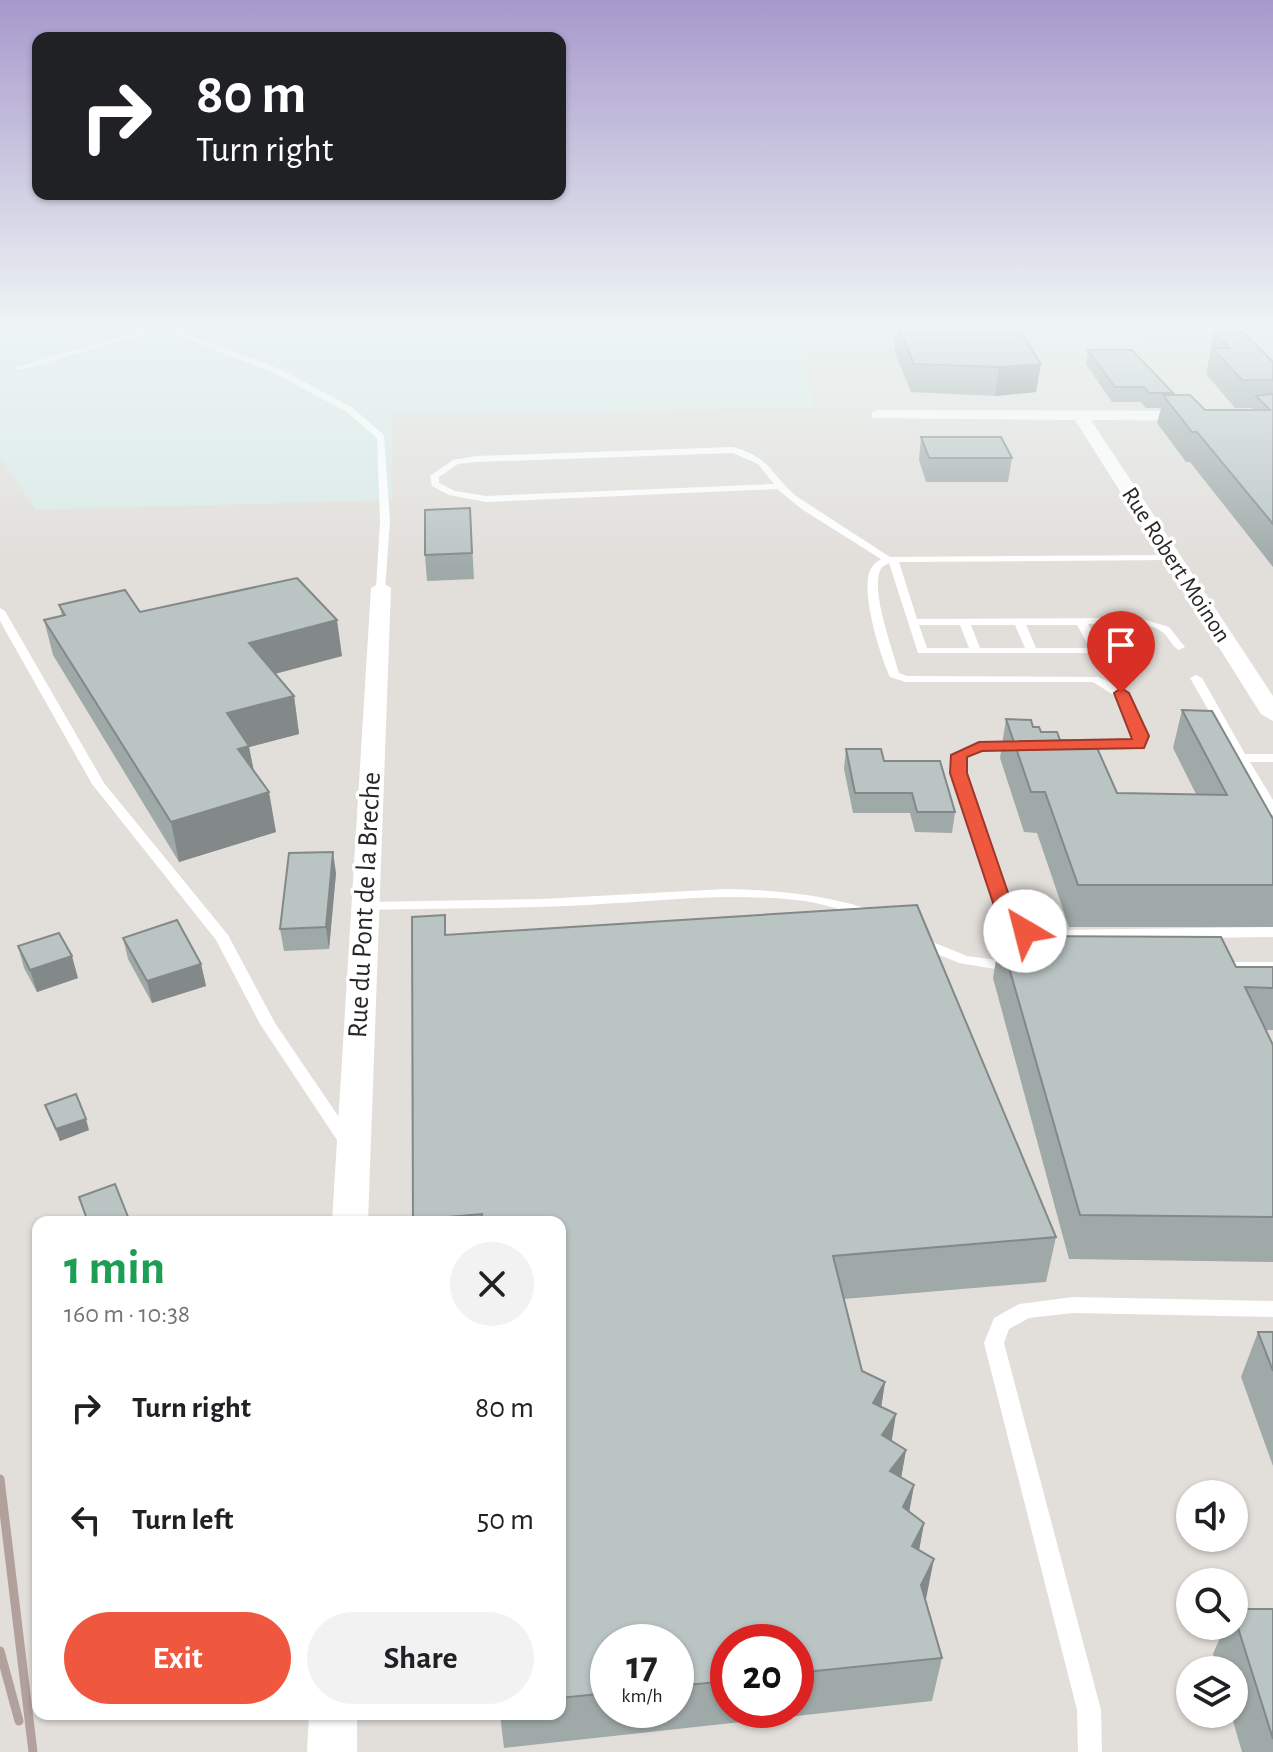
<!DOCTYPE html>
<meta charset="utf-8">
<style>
:root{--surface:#fff;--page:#f2f2f2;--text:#202124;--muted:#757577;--accent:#f0573f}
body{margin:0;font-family:"Alegreya Sans",sans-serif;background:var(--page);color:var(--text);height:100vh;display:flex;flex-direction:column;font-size:30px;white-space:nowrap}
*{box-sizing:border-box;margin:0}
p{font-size:26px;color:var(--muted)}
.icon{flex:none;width:44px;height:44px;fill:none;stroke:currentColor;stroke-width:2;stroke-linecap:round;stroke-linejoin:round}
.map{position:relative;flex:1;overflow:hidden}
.drawer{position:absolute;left:32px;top:1216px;width:534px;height:504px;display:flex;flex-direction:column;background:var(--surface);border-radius:16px;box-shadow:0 2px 6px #0004}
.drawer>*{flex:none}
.top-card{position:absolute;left:32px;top:32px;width:534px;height:168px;border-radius:16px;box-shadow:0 2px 6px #0004;background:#202124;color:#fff;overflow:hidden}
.fabs{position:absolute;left:1176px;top:1480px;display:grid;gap:16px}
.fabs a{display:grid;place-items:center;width:72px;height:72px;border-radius:50%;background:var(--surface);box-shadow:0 2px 6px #0004;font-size:40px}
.speed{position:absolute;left:590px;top:1624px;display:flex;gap:16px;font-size:40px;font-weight:700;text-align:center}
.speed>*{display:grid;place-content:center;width:104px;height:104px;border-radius:50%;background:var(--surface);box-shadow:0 2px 6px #0004;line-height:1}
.speed small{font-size:20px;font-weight:400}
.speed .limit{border:12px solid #d22;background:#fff;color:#111}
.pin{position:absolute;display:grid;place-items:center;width:68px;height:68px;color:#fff;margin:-82px -34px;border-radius:50% 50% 50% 0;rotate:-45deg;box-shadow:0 0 8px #0007}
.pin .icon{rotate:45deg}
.me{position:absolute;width:88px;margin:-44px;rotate:323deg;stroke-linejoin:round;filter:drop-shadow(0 0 6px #0008)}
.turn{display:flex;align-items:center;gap:28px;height:168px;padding:0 32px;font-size:36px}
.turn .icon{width:104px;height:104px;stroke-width:2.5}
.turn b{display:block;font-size:56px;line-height:68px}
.round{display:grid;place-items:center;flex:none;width:84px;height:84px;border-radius:42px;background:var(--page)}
.head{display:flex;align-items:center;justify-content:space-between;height:136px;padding:0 32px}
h1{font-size:48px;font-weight:700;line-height:60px;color:#1e9e55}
.primary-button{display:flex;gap:16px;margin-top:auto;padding:16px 32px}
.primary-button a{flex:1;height:92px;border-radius:48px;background:var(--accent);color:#fff;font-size:32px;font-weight:700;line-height:92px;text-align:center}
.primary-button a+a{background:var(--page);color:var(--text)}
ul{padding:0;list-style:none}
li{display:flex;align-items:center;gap:24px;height:112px;padding:0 32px}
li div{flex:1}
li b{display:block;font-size:30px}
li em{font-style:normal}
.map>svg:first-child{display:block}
.industrial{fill:#e2deda;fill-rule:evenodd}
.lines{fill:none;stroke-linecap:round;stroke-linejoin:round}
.lane{fill:#fff;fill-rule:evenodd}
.street{fill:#fff;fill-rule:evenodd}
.rail{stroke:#b1a09c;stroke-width:9}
.wall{fill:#9fa9a8;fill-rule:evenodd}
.shaded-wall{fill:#828988}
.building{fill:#b9c4c3;stroke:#828988;stroke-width:2}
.route{fill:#f0573f;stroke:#9c3929;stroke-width:2}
.labels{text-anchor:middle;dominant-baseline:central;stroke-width:7;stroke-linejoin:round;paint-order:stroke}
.far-street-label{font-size:24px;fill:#272727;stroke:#fff}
.street-label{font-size:28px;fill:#272727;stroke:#fff}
</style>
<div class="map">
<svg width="1273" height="1752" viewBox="0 0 1273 1752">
<rect width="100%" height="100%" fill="#d9e9e7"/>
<path class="industrial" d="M1273 339V1752H0V457L36 510 392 500V414L814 408 803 347ZM38 1222H560V1714H38ZM1190 1494H1234V1538H1190ZM1190 1582H1234V1626H1190ZM608 1642H676V1710H608ZM728 1642H796V1710H728ZM1190 1670H1234V1714H1190Z"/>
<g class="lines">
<g class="lane">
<polygon points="162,325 280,369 353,408 384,435 390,521 385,590 377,590 376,588 380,521 377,438 347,412 274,373 162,329 20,370 13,368"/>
<path d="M733 447C772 458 770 474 796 496L890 557 1175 555 1176 557 1171 560 899 562 917 619 1139 618 1169 627 1185 647 1179 650C1171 646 1169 636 1161 631 1145 620 1108 624 1088 624L1103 651 1101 653H918L889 563C884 566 882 566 880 571 871 592 893 651 899 673L907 676 1098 677C1126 687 1135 710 1147 736L1142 747 1075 750 1073 747 1075 744 1079 743 1133 741 1135 736 1115 696 1093 682H906L890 677C880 655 862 597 869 573 871 567 875 563 881 559L803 510 777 489 486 502 449 495 432 486 430 476 453 460 476 456ZM733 453 758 464 774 484 486 496 455 491 439 483V477L458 464 476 462ZM919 625H960L969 648H927ZM971 625H1015L1025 648H980ZM1026 625H1077L1090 648H1036Z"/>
<polygon points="0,608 5,611 104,783 228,935 275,1023 353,1138 356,1142 353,1146 347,1148 341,1146 260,1024 216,940 92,784 0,621"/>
<polygon points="1196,675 1202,678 1245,754 1273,754 1273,762 1250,762 1273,800 1273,815 1266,811 1190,678"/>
<polygon points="979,742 1019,743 1025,747 1019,751 981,750 965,757 965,773 1014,916 1029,927 1050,930 1273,927 1273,937 1050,940 1020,934 1000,918 953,773 955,752"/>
<path d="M725 889C780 890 829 895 881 913L883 916 876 920C852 914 830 905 805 901 726 891 646 903 567 906 500 909 432 908 365 910L358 906 365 902 542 899Z"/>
<polygon points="918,936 967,956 1013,962 1021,967 1013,972 959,963 913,944 911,941 913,938"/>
<polygon points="1230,962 1273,962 1273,972 1225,970 1222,967"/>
<polygon points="1073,1297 1273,1301 1273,1317 1073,1313 1029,1318 1009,1329 1004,1343 1101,1710 1102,1752 1078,1752 1077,1710 984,1343 994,1318 1019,1304"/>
</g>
<g class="street">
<polygon points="878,410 1273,411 1273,421 1091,420 1273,696 1273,721 1261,714 1075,420 872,418 872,412"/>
<polygon points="381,582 391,588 368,1222 332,1222 371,588"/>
<polygon points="309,1714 357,1714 357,1752 307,1752"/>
</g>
<g class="rail">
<polyline points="0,1479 33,1752"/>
<polyline points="0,1651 19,1721"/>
</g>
</g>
<g class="wall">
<polygon points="897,324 1041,364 1036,392 995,396 911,392 894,351"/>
<polygon points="1214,332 1273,362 1273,567 1190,462 1186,462 1157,423 1161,408 1146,408 1141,402 1112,402 1086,364 1088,350 1173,393 1172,395 1205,410 1253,410 1253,408 1235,408 1206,374"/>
<polygon points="921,437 1012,458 1008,482 926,482 919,460"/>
<polygon points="470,508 474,579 427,581 425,555"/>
<polygon points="59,605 140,612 342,656 275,674 294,696 299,734 249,747 254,771 276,832 179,862 53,655 44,620 62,616"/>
<polygon points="1182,710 1273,819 1273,927 1069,927 1037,833 1024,832 1000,758 1006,719 1033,727 1041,732 1060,740 1117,793 1196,794 1173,748"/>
<polygon points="846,749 884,761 955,812 952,833 915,832 910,813 853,813 844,769"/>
<polygon points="336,873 329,949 284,951 280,929"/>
<path d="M445 915 446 935 1056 1237 1046 1282 844 1299 862 1371 885 1382 881 1407 891 1441 906 1450 901 1478 914 1485 909 1512 924 1523 919 1550 925 1601 942 1658 932 1701 504 1748 500 1714H560V1222H413L412 917ZM608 1642H676V1710H608ZM728 1642H796V1710H728Z"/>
<polygon points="1000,936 1236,967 1273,967 1273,1030 1266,1030 1273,1045 1273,1262 1069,1259 993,978"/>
<polygon points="123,938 201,964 206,986 152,1003 128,959"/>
<polygon points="18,946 78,978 37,992 24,968"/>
<polygon points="45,1105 89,1130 60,1141 49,1116"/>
<polygon points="1258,1332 1273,1332 1273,1466 1241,1377"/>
<polygon points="1234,1609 1273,1609 1273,1752 1242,1752 1231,1714 1234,1714 1234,1670 1218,1670 1213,1654 1225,1626 1234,1626"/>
</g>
<g class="shaded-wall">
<polygon points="1041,364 1036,392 995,396 999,367"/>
<polygon points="337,620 342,656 255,679 249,643"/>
<polygon points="294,696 299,734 249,747 256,784 244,787 227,713"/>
<polygon points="269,792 276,832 179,862 171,822"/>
<polygon points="333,852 336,873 329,949 326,927"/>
<polygon points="72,956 78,978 37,992 30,970"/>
<polygon points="201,964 206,986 152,1003 147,981"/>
<polygon points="86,1119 89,1130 60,1141 56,1129"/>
<polygon points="885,1382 878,1428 873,1403"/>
<polygon points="896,1414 889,1458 882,1435"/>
<polygon points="906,1450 898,1495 890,1471"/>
<polygon points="914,1485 906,1530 903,1507"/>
<polygon points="924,1523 916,1567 912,1546"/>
<polygon points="934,1559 925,1604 921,1585"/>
</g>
<g class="building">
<polygon points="897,324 1015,324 1041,364 999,367 914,364"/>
<polygon points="1214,332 1243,332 1273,362 1273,380 1242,380 1212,348 1230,348"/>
<polygon points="1088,350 1132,350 1173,393 1149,393 1144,387 1115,387"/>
<polygon points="1273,394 1273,524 1197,432 1192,432 1163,395 1190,395 1205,410 1270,410 1256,396"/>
<polygon points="921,437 1001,437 1012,458 929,458"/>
<polygon points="470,508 472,553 425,555 425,510"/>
<polygon points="297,578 337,620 249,643 294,696 227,713 249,746 238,749 269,792 171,822 44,620 65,615 59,605 125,590 140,612"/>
<polygon points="1182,710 1212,711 1273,819 1273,885 1078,885 1045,792 1031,792 1006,719 1031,720 1033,727 1039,727 1041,732 1057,732 1060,740 1094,741 1117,793 1227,795"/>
<polygon points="846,749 881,749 884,761 940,761 955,812 917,812 912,793 855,793"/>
<polygon points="333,852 326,927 280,929 289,853"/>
<polygon points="917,905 1056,1237 833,1256 862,1371 885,1382 873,1403 896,1414 882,1435 906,1450 890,1471 914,1485 903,1507 924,1523 912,1546 934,1559 921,1585 942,1658 796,1673 796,1642 728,1642 728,1681 676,1686 676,1642 608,1642 608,1693 560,1698 560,1222 482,1222 482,1214 413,1220 412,917 445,915 445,935"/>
<polygon points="177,920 201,964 147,981 123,938"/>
<polygon points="59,933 72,956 30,970 18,946"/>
<polygon points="1000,936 1221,937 1236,967 1273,967 1273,988 1245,987 1273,1045 1273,1217 1080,1215"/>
<polygon points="76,1094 86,1119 56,1129 45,1105"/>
<polygon points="115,1184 130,1222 88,1222 79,1197"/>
<polygon points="1258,1332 1273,1332 1273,1371"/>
<polygon points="1234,1609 1273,1609 1273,1739 1234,1615"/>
</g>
<linearGradient id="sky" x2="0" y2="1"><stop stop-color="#a799cc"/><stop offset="0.57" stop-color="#eef5f4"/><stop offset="1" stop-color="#eef5f4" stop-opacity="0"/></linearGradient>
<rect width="1273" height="568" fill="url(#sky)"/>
<polygon class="route" points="1121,688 1129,693 1149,736 1144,748 982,751 967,757 967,773 1016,916 1034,931 1032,936 1018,936 998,918 950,773 951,755 979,742 1132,739 1114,693"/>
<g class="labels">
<g class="far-street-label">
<text transform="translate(1176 565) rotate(57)">Rue Robert Moinon</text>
</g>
<g class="street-label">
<text transform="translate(365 905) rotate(-87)">Rue du Pont de la Breche</text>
</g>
</g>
</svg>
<div class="fabs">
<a><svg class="icon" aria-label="sound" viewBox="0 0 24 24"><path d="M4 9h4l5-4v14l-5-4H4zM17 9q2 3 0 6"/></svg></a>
<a><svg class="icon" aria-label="search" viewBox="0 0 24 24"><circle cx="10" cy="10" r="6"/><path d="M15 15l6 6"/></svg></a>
<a><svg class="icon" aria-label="layers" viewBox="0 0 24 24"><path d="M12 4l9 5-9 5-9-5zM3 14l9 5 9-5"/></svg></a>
</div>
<div class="speed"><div>17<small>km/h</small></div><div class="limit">20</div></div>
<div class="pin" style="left:1121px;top:693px;background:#d93025"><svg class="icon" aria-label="arrive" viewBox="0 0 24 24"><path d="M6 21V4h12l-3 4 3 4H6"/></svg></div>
<svg class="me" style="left:1025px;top:931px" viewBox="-20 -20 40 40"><circle r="19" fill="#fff"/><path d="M0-13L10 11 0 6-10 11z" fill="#f0573f"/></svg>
<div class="top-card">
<div class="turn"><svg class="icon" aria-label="right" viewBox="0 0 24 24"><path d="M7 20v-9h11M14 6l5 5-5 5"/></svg><div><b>80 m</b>Turn right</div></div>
</div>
<section class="drawer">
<div class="head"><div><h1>1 min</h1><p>160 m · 10:38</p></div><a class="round"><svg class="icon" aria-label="close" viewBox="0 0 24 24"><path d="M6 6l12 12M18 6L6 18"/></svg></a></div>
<ul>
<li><svg class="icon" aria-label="right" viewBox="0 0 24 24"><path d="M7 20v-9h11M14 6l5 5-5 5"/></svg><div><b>Turn right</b></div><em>80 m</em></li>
<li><svg class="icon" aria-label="left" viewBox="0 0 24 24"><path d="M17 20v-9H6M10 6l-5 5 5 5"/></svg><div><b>Turn left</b></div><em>50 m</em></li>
</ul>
<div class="primary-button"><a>Exit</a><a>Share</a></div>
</section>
</div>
